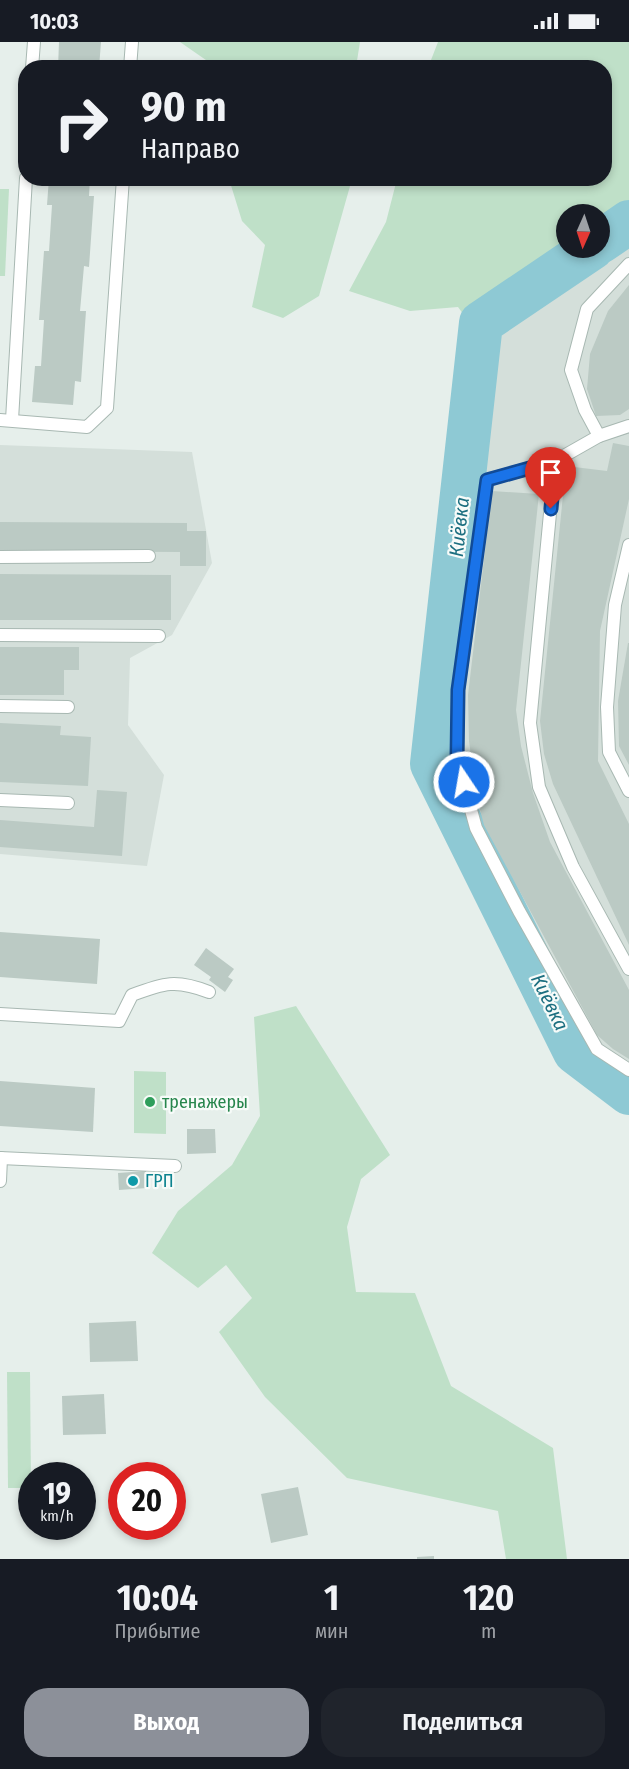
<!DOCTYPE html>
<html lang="ru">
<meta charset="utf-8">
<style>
:root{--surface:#171b24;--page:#20242c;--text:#f1f3f6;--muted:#9ea1a6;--accent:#8c9099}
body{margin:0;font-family:"Fira Sans Condensed",sans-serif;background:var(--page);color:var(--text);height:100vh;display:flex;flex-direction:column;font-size:22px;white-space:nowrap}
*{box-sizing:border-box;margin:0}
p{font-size:20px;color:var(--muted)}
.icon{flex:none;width:33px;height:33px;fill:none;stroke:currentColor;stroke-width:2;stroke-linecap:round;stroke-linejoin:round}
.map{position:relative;height:1517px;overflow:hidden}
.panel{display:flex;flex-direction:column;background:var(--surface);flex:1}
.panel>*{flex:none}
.top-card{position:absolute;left:18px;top:18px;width:594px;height:126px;border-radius:24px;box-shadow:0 3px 9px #0003;background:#171b24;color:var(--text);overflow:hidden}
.needle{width:39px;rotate:183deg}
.controls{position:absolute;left:556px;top:162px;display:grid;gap:12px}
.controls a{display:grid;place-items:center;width:54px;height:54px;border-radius:50%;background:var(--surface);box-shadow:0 3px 9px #0003;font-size:30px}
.speed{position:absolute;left:18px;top:1420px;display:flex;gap:12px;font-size:30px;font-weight:700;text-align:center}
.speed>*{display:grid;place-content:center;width:78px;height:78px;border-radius:50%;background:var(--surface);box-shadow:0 3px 9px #0003;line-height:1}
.speed small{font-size:15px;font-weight:400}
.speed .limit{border:9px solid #d22;background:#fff;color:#111}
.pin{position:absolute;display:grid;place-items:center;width:51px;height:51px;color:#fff;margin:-62px -26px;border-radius:50% 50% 50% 0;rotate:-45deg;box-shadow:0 0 6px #0007}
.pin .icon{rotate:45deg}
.me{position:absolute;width:66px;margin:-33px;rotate:348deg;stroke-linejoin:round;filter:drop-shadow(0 0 4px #0008)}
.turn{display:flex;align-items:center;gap:21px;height:126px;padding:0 24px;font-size:27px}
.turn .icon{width:78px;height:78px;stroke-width:2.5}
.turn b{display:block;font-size:42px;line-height:51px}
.eta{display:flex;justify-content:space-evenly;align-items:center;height:102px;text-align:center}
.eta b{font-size:36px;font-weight:700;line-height:42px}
.button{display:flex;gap:12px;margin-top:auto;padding:12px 24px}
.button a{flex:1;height:69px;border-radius:24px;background:var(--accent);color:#fff;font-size:24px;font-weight:700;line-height:69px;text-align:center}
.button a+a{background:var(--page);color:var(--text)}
.status{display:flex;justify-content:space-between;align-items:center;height:42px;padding:0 30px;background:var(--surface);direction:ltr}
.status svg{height:16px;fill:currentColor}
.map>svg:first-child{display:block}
.built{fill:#d4dfda}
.green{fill:#bfe0c8;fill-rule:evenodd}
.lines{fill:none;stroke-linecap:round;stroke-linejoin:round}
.river{stroke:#8ec9d4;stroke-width:44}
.building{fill:#bbcac4}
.lane-casing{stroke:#a8b8b2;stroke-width:14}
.lane{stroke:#fff;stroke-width:12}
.route-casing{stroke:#114b97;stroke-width:15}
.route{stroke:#1a73e8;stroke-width:10}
.leisure-dot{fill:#2e9e5b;stroke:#f7fbf9;stroke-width:2}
.culture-dot{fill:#0f9aa8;stroke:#f7fbf9;stroke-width:2}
.labels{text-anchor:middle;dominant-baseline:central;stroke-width:4.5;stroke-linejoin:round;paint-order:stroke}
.leisure-label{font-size:18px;fill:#27864d;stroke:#f7fbf9;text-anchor:start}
.culture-label{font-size:18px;fill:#0d838f;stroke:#f7fbf9;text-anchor:start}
.water-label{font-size:20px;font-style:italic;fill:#1c6f80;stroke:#f7fbf9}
</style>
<div class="status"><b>10:03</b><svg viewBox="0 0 49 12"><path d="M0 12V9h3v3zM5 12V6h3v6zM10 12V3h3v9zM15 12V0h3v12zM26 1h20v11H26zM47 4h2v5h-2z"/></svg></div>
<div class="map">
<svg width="629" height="1517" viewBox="0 0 629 1517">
<rect width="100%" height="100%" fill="#e6efeb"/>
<g class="built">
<polygon points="629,191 629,1037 586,1008 428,731 430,644 480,295 557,234"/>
<polygon points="0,403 192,410 212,521 172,593 130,616 128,683 164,733 147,824 0,812"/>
</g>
<g class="green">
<polygon points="180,0 360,0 356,25 216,25"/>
<path d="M438 0H629V191L557 234 480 295 458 265 410 269 349 249 386 180 397 137 604 136V26L436 25 431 18ZM567 172H600V206H567Z"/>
<polygon points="229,137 352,137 319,254 283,276 252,265 265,203 242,179"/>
<polygon points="0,147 9,147 5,234 0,234"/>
<polygon points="296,964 390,1113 361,1137 347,1185 356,1250 415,1251 451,1344 553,1406 567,1517 506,1517 498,1469 347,1436 265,1355 219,1290 252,1256 226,1223 198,1246 152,1211 178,1169 232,1123 260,1074 254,975"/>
<polygon points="134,1029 166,1030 166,1092 134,1091"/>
<polygon points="7,1330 30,1330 31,1446 8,1446"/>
</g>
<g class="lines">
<g class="river">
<polyline points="600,200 629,180"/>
<polyline points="592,206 481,281 432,722 575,1010 629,1051"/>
</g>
</g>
<g class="building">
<polygon points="59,0 101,0 99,26 58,26"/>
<polygon points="49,136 90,136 89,154 94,154 89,225 84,224 80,269 86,269 81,340 75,339 73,363 32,360 35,324 41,324 44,278 39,278 44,209 49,209 52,163 47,163"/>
<polygon points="629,243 629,367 620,373 596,374 587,347 590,312 608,269"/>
<polygon points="613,401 629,404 629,457 600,589 598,719 629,782 629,903 553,742 544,712 540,679 566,424 607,429"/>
<polygon points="492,449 539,452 516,668 521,704 533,751 550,800 629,948 629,1017 613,1007 597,993 484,783 476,752 469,699 468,653"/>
<polygon points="0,480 187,481 187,489 206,489 206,524 180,524 180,510 0,509"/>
<polygon points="0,532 171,533 171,578 0,578"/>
<polygon points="628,601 629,601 629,723 619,704 618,659"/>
<polygon points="0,605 79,605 79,628 64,628 64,653 0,653"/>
<polygon points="0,681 61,684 60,693 91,695 88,744 0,740"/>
<polygon points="97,748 127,750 122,814 0,805 0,778 94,785"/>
<polygon points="0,890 100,897 97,942 0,935"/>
<polygon points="206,906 234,927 228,935 233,938 225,950 209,938 211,935 194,923"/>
<polygon points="0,1039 95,1046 93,1090 0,1084"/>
<polygon points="187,1087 215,1087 216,1111 187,1112"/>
<polygon points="146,1129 147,1146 119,1148 118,1131"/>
<polygon points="136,1279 138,1319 90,1320 89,1281"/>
<polygon points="104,1352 106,1392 63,1393 62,1354"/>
<polygon points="298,1445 308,1493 271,1501 261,1452"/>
<polygon points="434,1514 434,1517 417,1517 417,1515"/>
</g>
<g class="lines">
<g class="lane-casing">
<g id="lane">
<polyline points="32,26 34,0"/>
<polyline points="130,26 132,0"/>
<polyline points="0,378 87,385 107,366 123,136"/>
<polyline points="12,378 26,136"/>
<polyline points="629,384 599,394 555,419 530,681 539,745 573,825 629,927"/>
<polyline points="599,394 585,368 571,328 587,267 629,222"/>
<polyline points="555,419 487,438 458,648 457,717 476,786 519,869 597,1007 629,1028"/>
<polyline points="629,503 615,563 607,665 609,710 629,749"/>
<polyline points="0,515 149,514"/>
<polyline points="0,593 159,594"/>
<polyline points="0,664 68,665"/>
<polyline points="0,758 68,761"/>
<path d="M0 972 119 979 132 953C164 941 176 937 209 950"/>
<polyline points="0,1116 175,1124"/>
<polyline points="0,1139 1,1116"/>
</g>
</g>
<use href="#lane" class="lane"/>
</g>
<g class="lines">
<g class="route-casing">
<polyline id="route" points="464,740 457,717 458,648 487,438 555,419 551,467"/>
</g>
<use href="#route" class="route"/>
</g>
<circle class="leisure-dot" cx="150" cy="1060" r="6"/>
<circle class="culture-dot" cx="133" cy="1139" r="6"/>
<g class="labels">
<g class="leisure-label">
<text x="162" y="1060">тренажеры</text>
</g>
<g class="culture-label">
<text x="145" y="1139">ГРП</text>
</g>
<g class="water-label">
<text transform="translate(459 485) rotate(-84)">Киёвка</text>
<text transform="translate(550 960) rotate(64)">Киёвка</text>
</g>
</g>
</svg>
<div class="controls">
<a><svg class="needle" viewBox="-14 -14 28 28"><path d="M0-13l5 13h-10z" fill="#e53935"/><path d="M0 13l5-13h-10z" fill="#9ea1a6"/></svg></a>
</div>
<div class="speed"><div>19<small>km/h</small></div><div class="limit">20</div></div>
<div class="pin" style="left:551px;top:467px;background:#d93025"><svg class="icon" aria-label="arrive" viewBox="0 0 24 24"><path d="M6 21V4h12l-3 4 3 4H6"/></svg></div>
<svg class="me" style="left:464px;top:740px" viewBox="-20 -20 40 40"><circle r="17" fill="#1a73e8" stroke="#fff" stroke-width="3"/><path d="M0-11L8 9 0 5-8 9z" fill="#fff"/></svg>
<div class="top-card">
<div class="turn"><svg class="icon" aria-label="right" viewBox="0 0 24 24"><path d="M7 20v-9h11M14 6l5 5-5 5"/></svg><div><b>90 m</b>Направо</div></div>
</div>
</div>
<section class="panel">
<div class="eta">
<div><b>10:04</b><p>Прибытие</p></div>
<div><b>1</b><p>мин</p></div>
<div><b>120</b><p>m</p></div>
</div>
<div class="button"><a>Выход</a><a>Поделиться</a></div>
</section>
